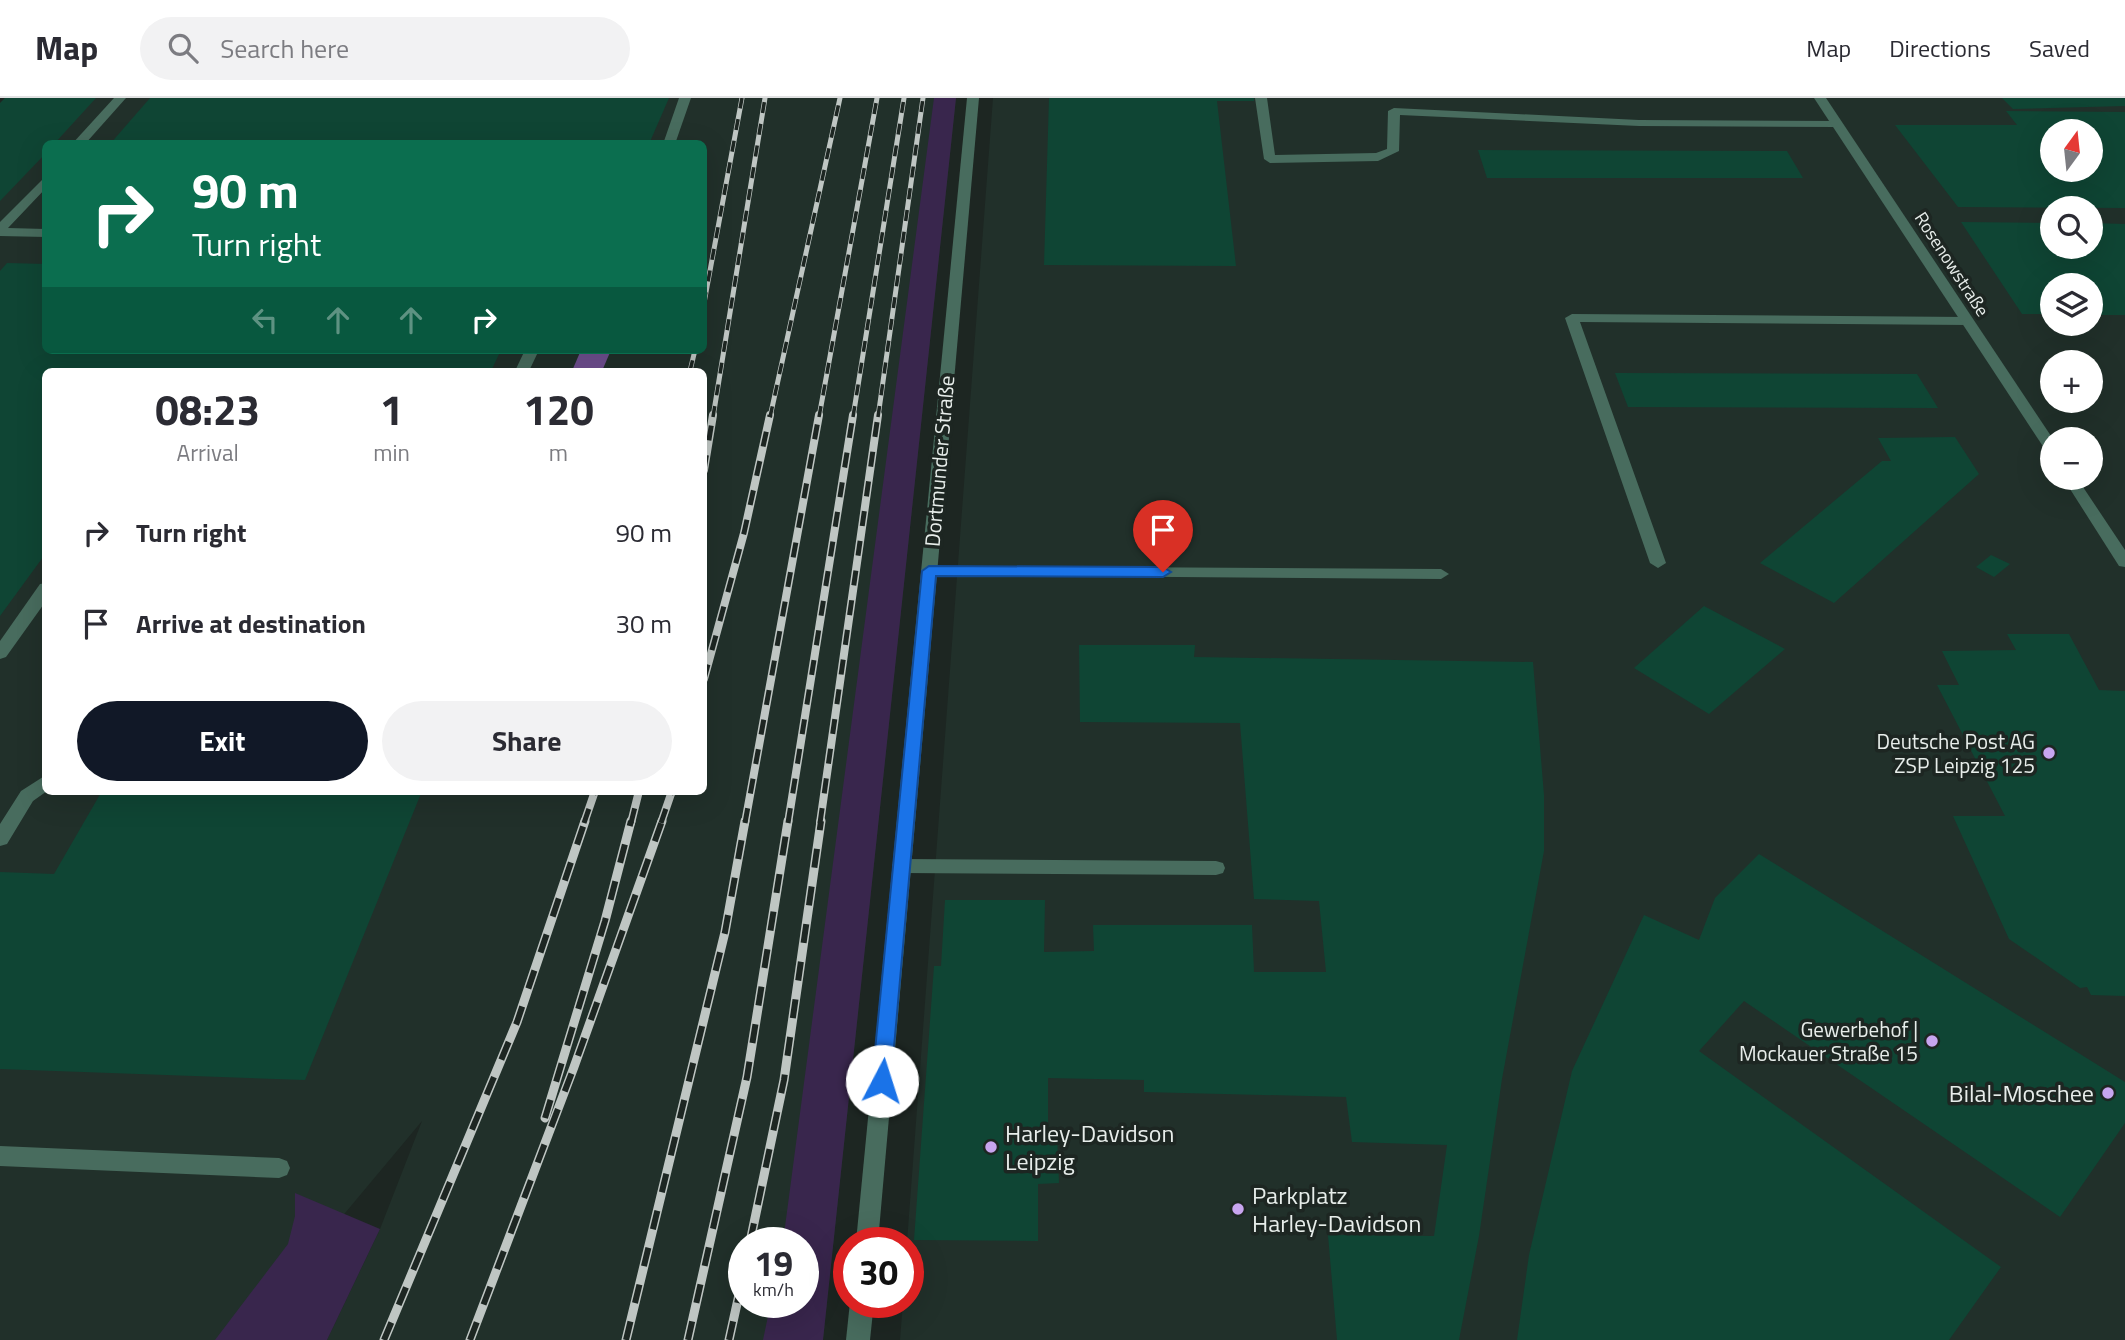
<!DOCTYPE html>
<meta charset="utf-8">
<style>
:root{--surface:#fff;--page:#f2f2f3;--text:#2b2b33;--muted:#7c7c81;--line:#e1e1e2;--accent:#111827}
body{margin:0;font-family:"Titillium Web",sans-serif;background:var(--page);color:var(--text);height:100vh;display:flex;flex-direction:column;font-size:26px;white-space:nowrap}
*{box-sizing:border-box;margin:0}
p{font-size:23px;color:var(--muted)}
.icon{flex:none;width:38px;height:38px;fill:none;stroke:currentColor;stroke-width:2;stroke-linecap:round;stroke-linejoin:round}
.map{position:relative;flex:1;overflow:hidden}
.details{position:absolute;left:42px;top:270px;width:665px;height:427px;display:flex;flex-direction:column;background:var(--surface);border-radius:10px;box-shadow:0 7px 28px #0002}
.details>*{flex:none}
.guide{position:absolute;left:42px;top:42px;width:665px;height:214px;border-radius:10px;box-shadow:0 7px 28px #0002;background:#0b6e4f;color:#fff;overflow:hidden}
.needle{width:46px;rotate:15deg}
.fabs{position:absolute;left:2040px;top:21px;display:grid;gap:14px}
.fabs a{display:grid;place-items:center;width:63px;height:63px;border-radius:50%;background:var(--surface);box-shadow:0 7px 28px #0002;font-size:35px}
.speed{position:absolute;left:728px;top:1129px;display:flex;gap:14px;font-size:35px;font-weight:700;text-align:center}
.speed>*{display:grid;place-content:center;width:91px;height:91px;border-radius:50%;background:var(--surface);box-shadow:0 7px 28px #0002;line-height:1}
.speed small{font-size:18px;font-weight:400}
.speed .limit{border:10px solid #d22;background:#fff;color:#111}
.pin{position:absolute;display:grid;place-items:center;width:60px;height:60px;color:#fff;margin:-72px -30px;border-radius:50% 50% 50% 0;rotate:-45deg;box-shadow:0 0 7px #0007}
.pin .icon{rotate:45deg}
.me{position:absolute;width:77px;margin:-38px;rotate:5deg;stroke-linejoin:round;filter:drop-shadow(0 0 5px #0008)}
.turn{display:flex;align-items:center;gap:24px;height:147px;padding:0 35px;font-size:32px}
.turn .icon{width:91px;height:91px;stroke-width:2.5}
.turn b{display:block;font-size:49px;line-height:60px}
.lanes{display:flex;align-items:center;height:66px;padding:0 35px;background:#0003;justify-content:center;gap:35px;direction:ltr}
.lanes .off{opacity:.35}
.eta{display:flex;justify-content:space-evenly;align-items:center;height:119px;text-align:center}
.eta b{font-size:42px;font-weight:700;line-height:49px}
.cta{display:flex;gap:14px;margin-top:auto;padding:14px 35px}
.cta a{flex:1;height:80px;border-radius:42px;background:var(--accent);color:#fff;font-size:28px;font-weight:700;line-height:80px;text-align:center}
.cta a+a{background:var(--page);color:var(--text)}
ul{padding:0;list-style:none}
li{display:flex;align-items:center;gap:21px;height:91px;padding:0 35px}
li div{flex:1}
li b{display:block;font-size:26px}
li em{font-style:normal}
header{display:flex;align-items:center;gap:42px;box-sizing:border-box;height:98px;padding:0 35px;background:var(--surface);border-bottom:2px solid var(--line)}
header strong{font-size:33px}
nav{display:flex;gap:38px;margin-inline-start:auto;font-size:24px}
.search{width:490px;height:63px;background:var(--page);display:flex;align-items:center;gap:18px;box-sizing:border-box;padding:0 24px;border-radius:38px;color:var(--muted);font-size:26px}
.map>svg:first-child{display:block}
.built{fill:#21302a;fill-rule:evenodd}
.green{fill:#39264d}
.water{fill:#6f4f90}
.building{fill:#0f4534;fill-rule:evenodd}
.lines{fill:none;stroke-linecap:round;stroke-linejoin:round}
.lane{fill:#486c5e;fill-rule:evenodd}
.street{fill:#486c5e;fill-rule:evenodd}
.rail-far2-casing{stroke:#bfc6c3;stroke-width:5}
.rail-far1-casing{stroke:#bfc6c3;stroke-width:8}
.rail-casing{stroke:#bfc6c3;stroke-width:9}
.rail-far2{stroke:#1d2622;stroke-width:3.5;stroke-dasharray:11;stroke-linecap:butt}
.rail-far1{stroke:#1d2622;stroke-width:5;stroke-dasharray:15;stroke-linecap:butt}
.rail{stroke:#1d2622;stroke-width:6;stroke-dasharray:19;stroke-linecap:butt}
.route{fill:#1a73e8;stroke:#114b97;stroke-width:2}
.poi-dot{fill:#c8a5ef;stroke:#1d2622;stroke-width:2.5}
.labels{text-anchor:middle;dominant-baseline:central;stroke-width:7;stroke-linejoin:round;paint-order:stroke}
.far-street-label{font-size:18px;fill:#e7edea;stroke:#1d2622}
.street-label{font-size:21px;fill:#e7edea;stroke:#1d2622}
.poi-label{font-size:21px;fill:#e7edea;stroke:#1d2622;text-anchor:end}
.near-poi-label{font-size:24px;fill:#e7edea;stroke:#1d2622;text-anchor:start}
</style>
<header>
<strong>Map</strong>
<div class="search"><svg class="icon" aria-label="search" viewBox="0 0 24 24"><circle cx="10" cy="10" r="6"/><path d="M15 15l6 6"/></svg>Search here</div>
<nav><a>Map</a><a>Directions</a><a>Saved</a></nav>
</header>
<div class="map">
<svg width="2125" height="1242" viewBox="0 0 2125 1242">
<rect width="100%" height="100%" fill="#1d2622"/>
<g class="built">
<path d="M5 0H956L823 1242H327L380 1131 422 1023 239 1242H0V5ZM46 46H704V252H46ZM46 273H704V693H46ZM744 1144H803V1204H744Z"/>
<path d="M993 0H2125V1242H900L903 1204H908L907 1144ZM2053 33H2091V72H2053ZM2053 110H2091V149H2053ZM2053 187H2091V226H2053ZM2053 264H2091V303H2053ZM2053 341H2091V380H2053Z"/>
</g>
<g class="green">
<polygon points="934,0 956,0 823,1242 763,1242 771,1204 803,1204 803,1144 783,1144"/>
<polygon points="295,1095 380,1131 327,1242 215,1242 288,1146 295,1118"/>
</g>
<polygon class="water" points="581,252 611,252 602,273 572,273"/>
<g class="building">
<polygon points="5,0 96,0 54,46 46,46 46,55 0,103 0,5"/>
<polygon points="150,0 669,0 649,46 110,46"/>
<polygon points="1049,0 1254,0 1254,3 1217,3 1236,168 1044,167"/>
<polygon points="2002,0 2125,0 2125,8 2013,11"/>
<path d="M2006 13 2125 14V110L1958 109 1895 27H2017ZM2053 33H2091V72H2053Z"/>
<polygon points="1478,52 1787,53 1803,80 1487,80"/>
<polygon points="1961,124 2053,125 2053,149 2091,149 2091,125 2125,126 2125,217 2091,217 2091,187 2053,187 2053,216 2022,216"/>
<polygon points="7,165 46,166 46,252 501,252 491,273 46,273 46,455 0,518 0,173"/>
<polygon points="1615,275 1917,276 1938,310 1628,309"/>
<polygon points="1955,339 1979,376 1834,505 1760,465 1882,363 1891,363 1878,340"/>
<polygon points="1991,457 2010,466 1994,479 1976,469"/>
<polygon points="1704,508 1785,551 1709,616 1634,570"/>
<polygon points="2007,536 2069,536 2099,592 2125,593 2125,898 2091,897 2087,889 2080,890 2009,841 1953,718 2005,718 1937,587 1959,587 1942,553 2016,552"/>
<polygon points="1079,547 1195,547 1194,559 1533,564 1544,697 1544,753 1502,981 1479,1138 1459,1242 1337,1242 1328,1137 1434,1138 1447,1047 1352,1044 1346,999 1144,994 1144,982 1048,980 1048,1037 1057,1037 1059,1085 1038,1086 1038,1143 914,1142 934,868 941,868 945,802 1045,802 1044,854 1094,853 1093,827 1252,827 1254,874 1326,874 1319,803 1254,801 1240,625 1080,624"/>
<polygon points="102,693 422,693 305,982 0,971 0,774 54,776"/>
<polygon points="1759,756 2125,984 2125,1025 2060,1119 1744,903 1699,953 2001,1169 1949,1242 1517,1242 1529,1157 1572,973 1644,817 1699,842 1715,800"/>
</g>
<g class="lines">
<g class="lane">
<polygon points="114,0 126,0 85,46 72,46"/>
<polygon points="679,0 691,0 675,46 663,46"/>
<polygon points="1255,0 1267,0 1275,57 1376,55 1387,51 1388,13 1394,10 1639,22 1836,23 1842,26 1836,29 1639,28 1400,17 1399,53 1378,63 1270,65 1264,61"/>
<polygon points="46,78 46,90 8,130 46,131 46,139 0,138 0,124"/>
<polygon points="1572,216 1967,219 1974,223 1967,227 1580,224 1666,465 1658,470 1650,465 1565,220"/>
<polygon points="525,252 539,252 529,273 515,273"/>
<polygon points="929,468 1441,471 1449,476 1441,481 923,477 921,473 923,469"/>
<polygon points="46,485 46,503 6,559 0,561 0,543 40,486"/>
<polygon points="46,677 47,693 33,703 7,746 0,748 0,726 21,693"/>
<polygon points="901,761 1216,763 1223,765 1225,770 1223,775 1216,777 901,775 894,773 892,768 894,763"/>
<polygon points="0,1048 279,1060 287,1063 290,1070 287,1077 279,1080 0,1068"/>
</g>
<g class="street">
<polygon points="967,0 979,0 878,1144 856,1144"/>
<polygon points="1814,0 1826,0 2053,341 2053,357 2046,353"/>
<polygon points="2063,380 2077,380 2125,452 2125,469 2119,468"/>
<polygon points="850,1204 874,1204 870,1242 846,1242"/>
</g>
<g class="rail-far2-casing">
<g id="rail-far2">
<polyline points="704,205 742,0"/>
<polyline points="690,273 695,252"/>
<polyline points="713,319 765,0"/>
<polyline points="770,319 840,0"/>
<polyline points="819,319 877,0"/>
<polyline points="853,319 904,0"/>
<polyline points="878,319 923,0"/>
</g>
</g>
<g class="rail-far1-casing">
<g id="rail-far1">
<polyline points="704,372 713,317"/>
<polyline points="704,581 744,435 770,317"/>
<polyline points="584,725 595,693"/>
<polyline points="631,725 639,693"/>
<polyline points="661,725 672,693"/>
<polyline points="745,725 819,317"/>
<polyline points="788,725 853,317"/>
<polyline points="820,725 878,317"/>
</g>
</g>
<g class="rail-casing">
<g id="rail">
<polyline points="545,1020 605,823 631,723"/>
<polyline points="750,1144 784,982 821,723"/>
<polyline points="384,1242 517,924 585,723"/>
<polyline points="470,1242 574,969 662,723"/>
<polyline points="626,1242 725,834 745,723"/>
<polyline points="688,1242 747,979 788,723"/>
<polyline points="729,1242 744,1174"/>
</g>
</g>
<use href="#rail-far2" class="rail-far2"/>
<use href="#rail-far1" class="rail-far1"/>
<use href="#rail" class="rail"/>
</g>
<polygon class="route" points="929,468 1163,469 1171,474 1163,479 936,478 891,983 888,989 882,991 875,989 872,983 922,473"/>
<g class="poi-dot">
<circle cx="2049" cy="655" r="7"/>
<circle cx="1932" cy="943" r="7"/>
<circle cx="2108" cy="995" r="7"/>
<circle cx="991" cy="1049" r="7"/>
<circle cx="1238" cy="1111" r="7"/>
</g>
<g class="labels">
<g class="far-street-label">
<text transform="translate(1952 166) rotate(57)">Rosenowstraße</text>
</g>
<g class="street-label">
<text transform="translate(939 363) rotate(-85)">Dortmunder Straße</text>
</g>
<g class="poi-label">
<text x="2035" y="643">Deutsche Post AG<tspan x="2035" dy="24">ZSP Leipzig 125</tspan></text>
<text x="1918" y="931">Gewerbehof |<tspan x="1918" dy="24">Mockauer Straße 15</tspan></text>
</g>
<g class="near-poi-label">
<text x="2094" y="995" text-anchor="end">Bilal-Moschee</text>
<text x="1005" y="1035">Harley-Davidson<tspan x="1005" dy="28">Leipzig</tspan></text>
<text x="1252" y="1097">Parkplatz<tspan x="1252" dy="28">Harley-Davidson</tspan></text>
</g>
</g>
</svg>
<div class="fabs">
<a><svg class="needle" viewBox="-14 -14 28 28"><path d="M0-13l5 13h-10z" fill="#e53935"/><path d="M0 13l5-13h-10z" fill="#7c7c81"/></svg></a>
<a><svg class="icon" aria-label="search" viewBox="0 0 24 24"><circle cx="10" cy="10" r="6"/><path d="M15 15l6 6"/></svg></a>
<a><svg class="icon" aria-label="layers" viewBox="0 0 24 24"><path d="M12 4l9 5-9 5-9-5zM3 14l9 5 9-5"/></svg></a>
<a>+</a>
<a>−</a>
</div>
<div class="speed"><div>19<small>km/h</small></div><div class="limit">30</div></div>
<div class="pin" style="left:1163px;top:474px;background:#d93025"><svg class="icon" aria-label="arrive" viewBox="0 0 24 24"><path d="M6 21V4h12l-3 4 3 4H6"/></svg></div>
<svg class="me" style="left:882px;top:983px" viewBox="-20 -20 40 40"><circle r="19" fill="#fff"/><path d="M0-13L10 11 0 6-10 11z" fill="#1a73e8"/></svg>
<div class="guide">
<div class="turn"><svg class="icon" aria-label="right" viewBox="0 0 24 24"><path d="M7 20v-9h11M14 6l5 5-5 5"/></svg><div><b>90 m</b>Turn right</div></div>
<div class="lanes"><svg class="icon off" aria-label="left" viewBox="0 0 24 24"><path d="M17 20v-9H6M10 6l-5 5 5 5"/></svg><svg class="icon off" aria-label="ahead" viewBox="0 0 24 24"><path d="M12 20V5M6 11l6-6 6 6"/></svg><svg class="icon off" aria-label="ahead" viewBox="0 0 24 24"><path d="M12 20V5M6 11l6-6 6 6"/></svg><svg class="icon" aria-label="right" viewBox="0 0 24 24"><path d="M7 20v-9h11M14 6l5 5-5 5"/></svg></div>
</div>
<section class="details">
<div class="eta">
<div><b>08:23</b><p>Arrival</p></div>
<div><b>1</b><p>min</p></div>
<div><b>120</b><p>m</p></div>
</div>
<ul>
<li><svg class="icon" aria-label="right" viewBox="0 0 24 24"><path d="M7 20v-9h11M14 6l5 5-5 5"/></svg><div><b>Turn right</b></div><em>90 m</em></li>
<li><svg class="icon" aria-label="arrive" viewBox="0 0 24 24"><path d="M6 21V4h12l-3 4 3 4H6"/></svg><div><b>Arrive at destination</b></div><em>30 m</em></li>
</ul>
<div class="cta"><a>Exit</a><a>Share</a></div>
</section>
</div>
